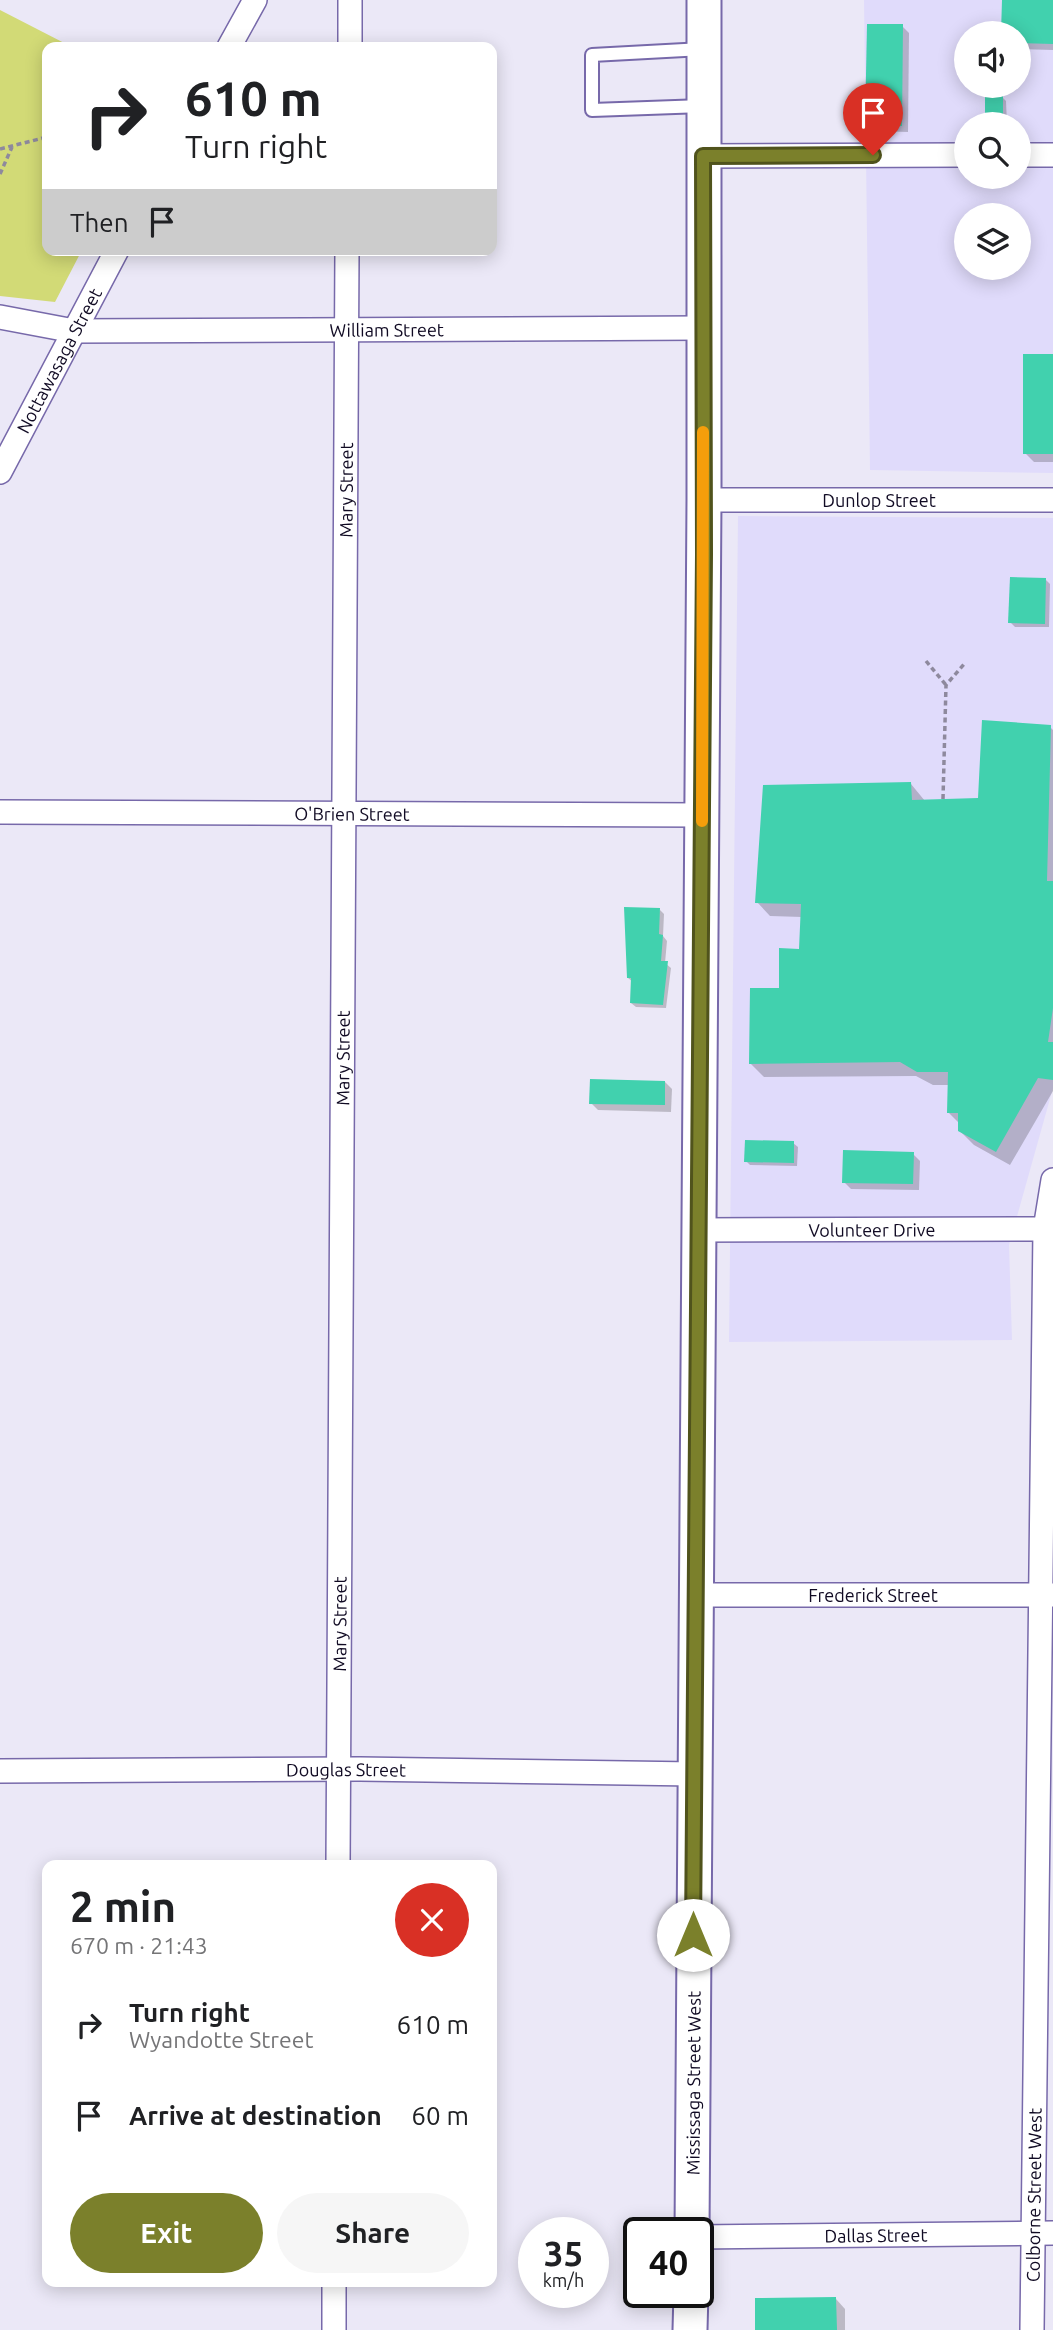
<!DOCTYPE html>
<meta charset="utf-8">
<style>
:root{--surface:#fff;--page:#f6f6f6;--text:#202124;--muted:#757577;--accent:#7b802b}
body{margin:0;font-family:Ubuntu,sans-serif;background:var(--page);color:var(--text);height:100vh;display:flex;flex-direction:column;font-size:26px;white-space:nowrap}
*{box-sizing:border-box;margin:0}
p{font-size:23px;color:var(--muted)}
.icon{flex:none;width:38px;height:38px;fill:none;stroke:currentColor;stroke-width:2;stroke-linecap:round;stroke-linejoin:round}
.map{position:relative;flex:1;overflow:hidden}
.sheet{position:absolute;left:42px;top:1860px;width:455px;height:427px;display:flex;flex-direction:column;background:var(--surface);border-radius:14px;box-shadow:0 4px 18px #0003}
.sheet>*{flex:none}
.banner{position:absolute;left:42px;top:42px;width:455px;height:214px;border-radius:14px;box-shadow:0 4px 18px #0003;background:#fff;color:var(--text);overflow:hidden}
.tools{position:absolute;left:954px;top:21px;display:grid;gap:14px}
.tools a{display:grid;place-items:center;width:77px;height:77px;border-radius:50%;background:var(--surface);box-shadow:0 4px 18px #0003;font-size:35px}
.speed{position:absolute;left:518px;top:2217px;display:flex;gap:14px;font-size:35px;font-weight:700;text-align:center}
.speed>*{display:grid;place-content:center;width:91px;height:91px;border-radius:50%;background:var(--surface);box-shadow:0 4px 18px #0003;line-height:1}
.speed small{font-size:18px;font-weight:400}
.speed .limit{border:4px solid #111;border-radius:10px;background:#fff;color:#111}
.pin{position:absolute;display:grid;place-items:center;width:60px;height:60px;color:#fff;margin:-72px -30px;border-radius:50% 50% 50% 0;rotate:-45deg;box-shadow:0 0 7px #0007}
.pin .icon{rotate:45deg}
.me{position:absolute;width:77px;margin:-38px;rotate:0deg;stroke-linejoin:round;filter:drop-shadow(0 0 5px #0008)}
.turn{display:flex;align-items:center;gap:24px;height:147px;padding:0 28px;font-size:32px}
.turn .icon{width:91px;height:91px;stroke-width:2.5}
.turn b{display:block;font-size:49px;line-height:60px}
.then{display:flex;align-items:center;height:66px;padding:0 28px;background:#0003;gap:14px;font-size:26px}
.round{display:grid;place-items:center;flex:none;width:74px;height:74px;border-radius:37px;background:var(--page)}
.overview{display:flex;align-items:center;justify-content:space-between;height:119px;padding:0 28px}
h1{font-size:42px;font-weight:700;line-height:52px}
.primary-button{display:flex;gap:14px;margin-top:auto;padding:14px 28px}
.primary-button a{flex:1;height:80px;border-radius:42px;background:var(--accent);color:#fff;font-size:28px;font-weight:700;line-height:80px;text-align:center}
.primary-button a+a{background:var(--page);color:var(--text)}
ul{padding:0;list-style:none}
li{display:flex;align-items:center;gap:21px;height:91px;padding:0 28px}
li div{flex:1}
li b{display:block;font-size:26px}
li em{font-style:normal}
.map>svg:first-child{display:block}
.built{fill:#e0dbfb;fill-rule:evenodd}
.green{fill:#d2da76}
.shadow{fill:#0003}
.building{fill:#41d1ae}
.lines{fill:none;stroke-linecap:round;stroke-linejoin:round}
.lane-casing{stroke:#7769aa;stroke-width:16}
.street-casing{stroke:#7769aa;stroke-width:26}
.secondary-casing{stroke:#7769aa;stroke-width:37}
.path{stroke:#8e899d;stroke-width:3.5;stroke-dasharray:5 3.5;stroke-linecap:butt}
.lane{stroke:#fff;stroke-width:12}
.street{stroke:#fff;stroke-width:23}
.secondary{stroke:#fff;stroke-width:33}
.route-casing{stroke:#50531c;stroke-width:18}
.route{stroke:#7b802b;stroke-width:12}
.slow{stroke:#f59e0b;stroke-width:12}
.labels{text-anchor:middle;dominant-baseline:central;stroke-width:7;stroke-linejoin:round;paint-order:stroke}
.street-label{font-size:18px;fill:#100a23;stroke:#f8f8f8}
</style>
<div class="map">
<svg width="1053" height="2330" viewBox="0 0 1053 2330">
<rect width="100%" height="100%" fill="#ebe8f7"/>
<g class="built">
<path d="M864 0H1053V473L870 470ZM966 33H1018V86H966ZM966 124H1018V177H966ZM966 215H1018V268H966Z"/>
<polygon points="738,516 1053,518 1053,1088 1009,1245 1012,1340 729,1342"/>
</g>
<polygon class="green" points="0,10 72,47 47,47 47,250 82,250 55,302 0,296"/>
<g class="shadow">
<polygon points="1003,0 1053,0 1053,50 1018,49 1018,33 1002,33"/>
<polygon points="902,26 909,33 908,132 874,131 867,124"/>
<polygon points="987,97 1002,97 1006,101 1007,124 987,124"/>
<polygon points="1053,356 1053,462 1034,462 1025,453"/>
<polygon points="1046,580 1050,584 1049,627 1015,627 1010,622"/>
<polygon points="1050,727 1053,730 1053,1091 1010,1165 974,1145 960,1131 960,1124 948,1112 949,1085 933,1085 916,1076 764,1077 750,1063 801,951 802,917 770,916 757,902 911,784 925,801 979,799"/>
<polygon points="660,910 664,914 663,936 667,941 665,963 671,968 666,1008 636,1007 631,1003 633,982 628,978"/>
<polygon points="665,1082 672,1089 671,1112 598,1110 591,1103"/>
<polygon points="793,1143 798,1147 797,1166 750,1165 746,1161"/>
<polygon points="913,1154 920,1161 919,1190 851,1189 844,1182"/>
<polygon points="836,2299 845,2309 845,2330 757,2330"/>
</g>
<g class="building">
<polygon points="1002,0 1053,0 1053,44 1018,43 1018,33 1001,33"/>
<polygon points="867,24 903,24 902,126 865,125"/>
<rect x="985" y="95" width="18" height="29"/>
<rect x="1023" y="354" width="30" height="100"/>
<polygon points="1010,577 1046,578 1045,624 1008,623"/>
<polygon points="982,720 1051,725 1047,881 1053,881 1053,1008 1048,1042 1053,1042 1053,1080 1038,1078 996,1152 958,1131 958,1113 947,1113 948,1072 917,1072 900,1062 749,1064 750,988 779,988 779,948 799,949 801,904 755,903 763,785 911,782 912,800 978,798"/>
<polygon points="624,907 660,908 659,934 663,935 661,961 668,961 663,1005 630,1003 631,978 627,978"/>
<polygon points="590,1079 665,1081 665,1105 589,1104"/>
<polygon points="745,1140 794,1141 794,1163 744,1162"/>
<polygon points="843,1150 914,1152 913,1184 842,1183"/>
<polygon points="836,2297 837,2330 755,2330 755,2298"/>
</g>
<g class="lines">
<g class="lane-casing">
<polyline id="lane" points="703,49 592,55 592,110 703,106"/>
</g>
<g class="street-casing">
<g id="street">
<polyline points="229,47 255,0"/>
<polyline points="350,47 350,0"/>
<polyline points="1018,155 1053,155"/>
<polyline points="703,156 966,155"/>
<path id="s1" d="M0 317 74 331 702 328"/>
<path id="s2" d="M0 472 117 250"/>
<path id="s3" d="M704 500H1053"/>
<path id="s4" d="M0 812 702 815"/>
<path id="s5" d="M699 1230 1045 1229"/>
<path id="s6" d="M695 1595H1053"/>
<path id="s7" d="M0 1771 360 1769 694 1774"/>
<path id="s8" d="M338 1866 347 250"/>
<path id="s9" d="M698 2237 1053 2233"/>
<polyline points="334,2330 334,2282"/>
<path id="s10" d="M1032 2330 1045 1229 1053 1180"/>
</g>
</g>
<g class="secondary-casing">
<g id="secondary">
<path id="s11" d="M692 2233 704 500V0"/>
<polyline points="690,2330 691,2292"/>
</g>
</g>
<g class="path">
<polyline points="0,149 47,137"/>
<polyline points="0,174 12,147"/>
<polyline points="926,661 946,685"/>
<polyline points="943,799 946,685 965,663"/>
</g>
<use href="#lane" class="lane"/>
<use href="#street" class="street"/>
<use href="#secondary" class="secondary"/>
</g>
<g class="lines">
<g class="route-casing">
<polyline id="route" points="693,1935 704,554 703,156 873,155"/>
</g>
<use href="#route" class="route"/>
<polyline class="slow" points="702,821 703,432"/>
</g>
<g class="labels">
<g class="street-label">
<text stroke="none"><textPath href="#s1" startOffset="388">William Street</textPath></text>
<text stroke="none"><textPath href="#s2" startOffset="126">Nottawasaga Street</textPath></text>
<text stroke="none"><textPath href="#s8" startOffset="1376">Mary Street</textPath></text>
<text stroke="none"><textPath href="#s3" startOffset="175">Dunlop Street</textPath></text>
<text stroke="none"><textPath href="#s4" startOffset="352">O'Brien Street</textPath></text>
<text stroke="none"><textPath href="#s8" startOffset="808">Mary Street</textPath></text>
<text stroke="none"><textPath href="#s5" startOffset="173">Volunteer Drive</textPath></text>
<text stroke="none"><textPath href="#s6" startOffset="178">Frederick Street</textPath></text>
<text stroke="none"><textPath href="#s8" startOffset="242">Mary Street</textPath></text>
<text stroke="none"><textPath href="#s7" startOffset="346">Douglas Street</textPath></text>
<text stroke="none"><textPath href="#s11" startOffset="150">Mississaga Street West</textPath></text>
<text stroke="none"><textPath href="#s10" startOffset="135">Colborne Street West</textPath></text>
<text stroke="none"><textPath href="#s9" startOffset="178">Dallas Street</textPath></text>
</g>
</g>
</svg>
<div class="tools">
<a><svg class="icon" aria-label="sound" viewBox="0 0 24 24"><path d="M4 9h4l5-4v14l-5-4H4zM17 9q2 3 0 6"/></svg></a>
<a><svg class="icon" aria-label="search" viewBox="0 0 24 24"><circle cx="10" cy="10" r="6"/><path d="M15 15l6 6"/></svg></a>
<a><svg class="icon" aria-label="layers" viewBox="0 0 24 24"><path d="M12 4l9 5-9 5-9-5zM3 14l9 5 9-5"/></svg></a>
</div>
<div class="speed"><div>35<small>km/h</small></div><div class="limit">40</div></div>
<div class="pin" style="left:873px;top:155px;background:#d93025"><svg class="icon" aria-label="arrive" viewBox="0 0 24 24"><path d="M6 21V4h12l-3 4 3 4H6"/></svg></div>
<svg class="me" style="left:693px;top:1935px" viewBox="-20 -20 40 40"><circle r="19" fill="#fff"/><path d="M0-13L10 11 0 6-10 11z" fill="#7b802b"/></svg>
<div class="banner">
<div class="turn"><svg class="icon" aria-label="right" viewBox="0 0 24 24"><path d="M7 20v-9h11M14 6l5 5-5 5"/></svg><div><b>610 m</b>Turn right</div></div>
<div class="then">Then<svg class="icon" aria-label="arrive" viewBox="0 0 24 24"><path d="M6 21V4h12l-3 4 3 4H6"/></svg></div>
</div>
<section class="sheet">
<div class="overview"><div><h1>2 min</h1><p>670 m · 21:43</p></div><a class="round" style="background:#d93025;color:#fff"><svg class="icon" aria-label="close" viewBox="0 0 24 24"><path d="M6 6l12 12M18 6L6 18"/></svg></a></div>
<ul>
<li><svg class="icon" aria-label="right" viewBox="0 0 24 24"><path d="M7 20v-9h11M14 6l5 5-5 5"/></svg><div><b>Turn right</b><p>Wyandotte Street</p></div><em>610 m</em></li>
<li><svg class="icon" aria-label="arrive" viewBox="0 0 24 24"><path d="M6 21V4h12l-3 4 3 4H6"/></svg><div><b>Arrive at destination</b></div><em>60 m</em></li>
</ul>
<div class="primary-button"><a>Exit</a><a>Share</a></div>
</section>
</div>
